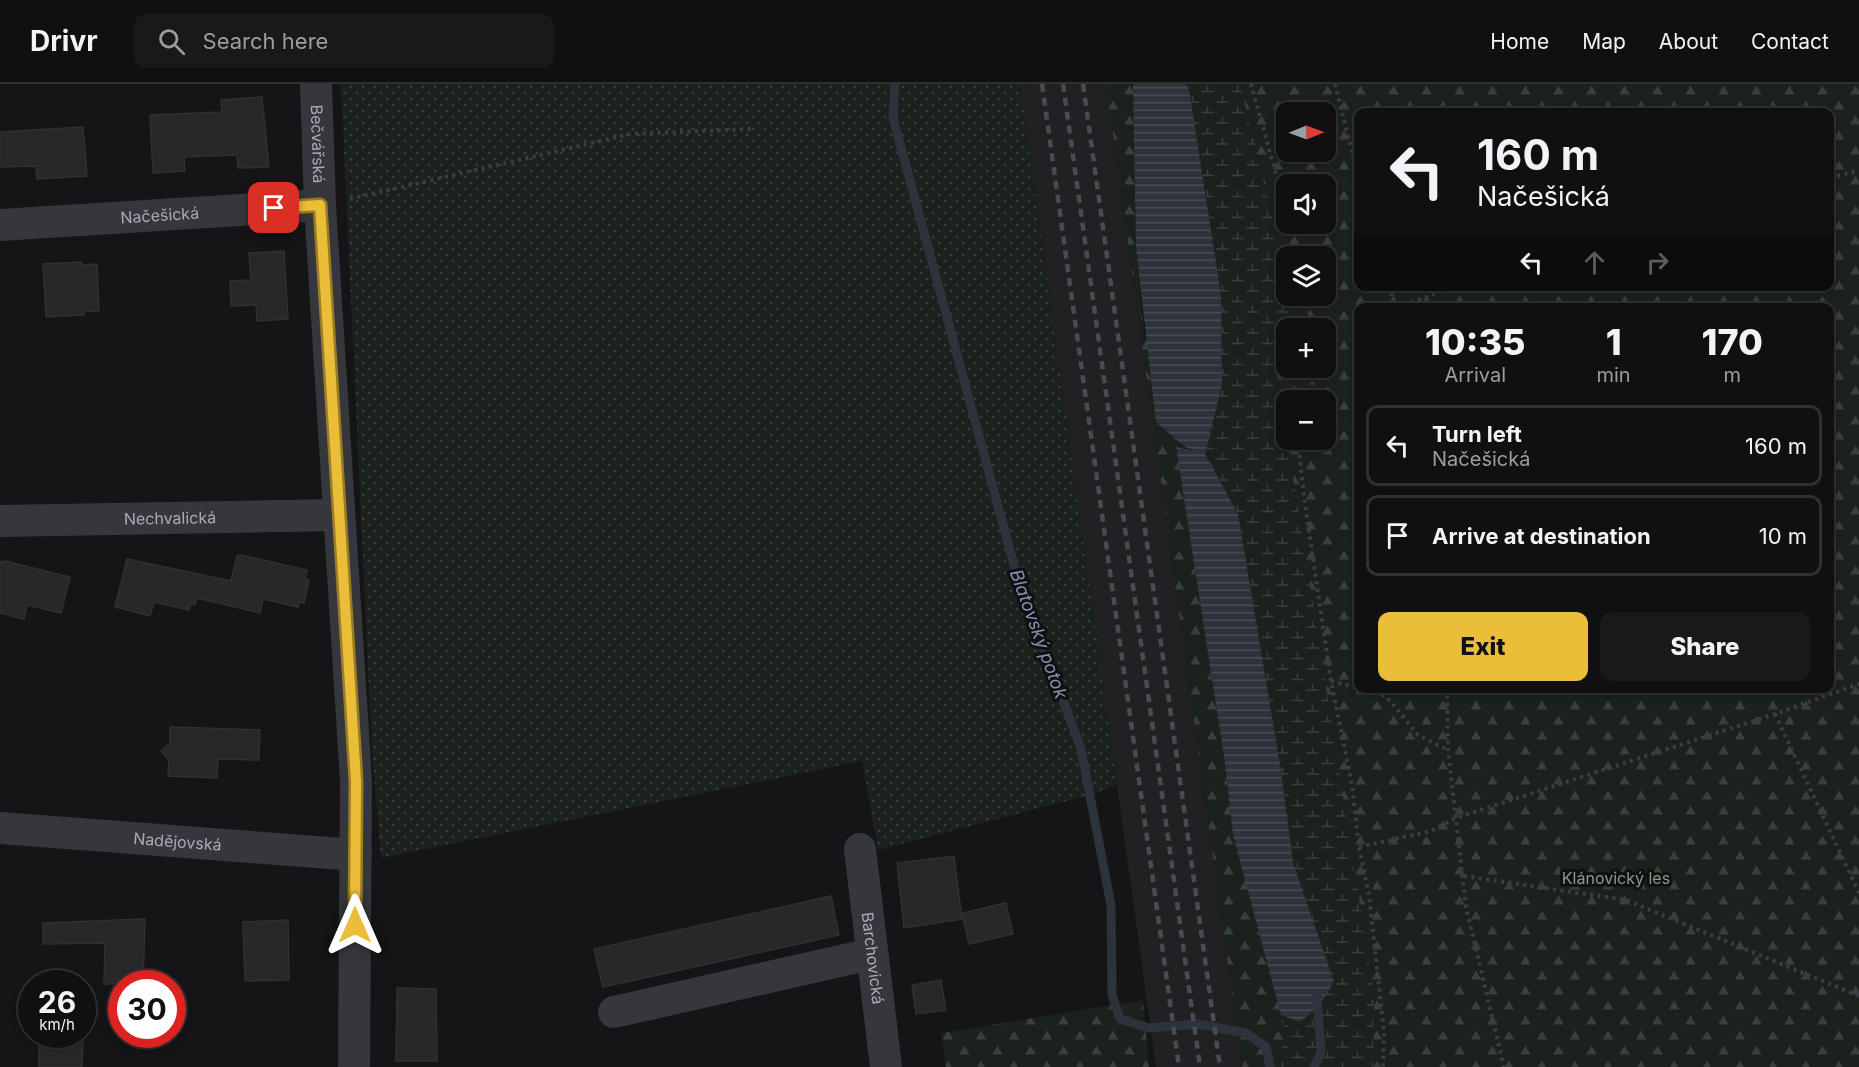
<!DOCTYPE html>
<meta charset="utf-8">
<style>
:root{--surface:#101011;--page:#19191a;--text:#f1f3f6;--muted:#9c9d9f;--line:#303031;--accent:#ebbe39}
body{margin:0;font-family:Inter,sans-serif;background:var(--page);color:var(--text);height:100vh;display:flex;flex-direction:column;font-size:22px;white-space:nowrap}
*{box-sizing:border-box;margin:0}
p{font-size:20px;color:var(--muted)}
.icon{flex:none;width:33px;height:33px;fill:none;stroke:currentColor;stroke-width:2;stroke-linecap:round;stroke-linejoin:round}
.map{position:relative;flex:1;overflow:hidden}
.side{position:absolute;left:1354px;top:219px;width:480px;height:390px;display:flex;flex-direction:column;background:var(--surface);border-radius:12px;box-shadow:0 3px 9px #0003,0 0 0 2px var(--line)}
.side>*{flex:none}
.top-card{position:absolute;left:1354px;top:24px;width:480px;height:183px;border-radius:12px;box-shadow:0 3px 9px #0003,0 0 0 2px var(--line);background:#101011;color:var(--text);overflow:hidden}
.needle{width:39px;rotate:89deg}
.controls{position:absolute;left:1276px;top:18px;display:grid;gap:12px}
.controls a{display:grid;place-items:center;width:60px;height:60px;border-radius:12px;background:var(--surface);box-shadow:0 3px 9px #0003,0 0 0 2px var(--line);font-size:30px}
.speed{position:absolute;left:18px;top:886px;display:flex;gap:12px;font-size:30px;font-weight:700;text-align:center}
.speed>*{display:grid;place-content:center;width:78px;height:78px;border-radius:50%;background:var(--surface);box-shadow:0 3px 9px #0003,0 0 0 2px var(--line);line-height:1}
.speed small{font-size:15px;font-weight:400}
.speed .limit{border:9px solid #d22;background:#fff;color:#111}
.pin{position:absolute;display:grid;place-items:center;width:51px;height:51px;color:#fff;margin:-26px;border-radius:12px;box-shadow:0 3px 9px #0006}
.me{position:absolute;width:66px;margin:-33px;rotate:0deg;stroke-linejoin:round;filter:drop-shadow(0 0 4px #0008)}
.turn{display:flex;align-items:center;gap:21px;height:126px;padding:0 24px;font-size:27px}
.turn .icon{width:78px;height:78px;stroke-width:2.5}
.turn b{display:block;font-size:42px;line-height:51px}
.lanes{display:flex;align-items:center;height:57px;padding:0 24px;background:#0003;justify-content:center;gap:30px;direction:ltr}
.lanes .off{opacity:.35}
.eta{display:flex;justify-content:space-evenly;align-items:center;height:102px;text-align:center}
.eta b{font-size:36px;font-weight:800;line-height:42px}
.cta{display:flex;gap:12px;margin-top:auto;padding:12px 24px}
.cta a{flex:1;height:69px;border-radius:12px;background:var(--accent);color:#111;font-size:24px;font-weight:800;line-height:69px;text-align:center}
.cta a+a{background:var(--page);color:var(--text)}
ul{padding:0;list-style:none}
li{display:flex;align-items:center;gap:18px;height:81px;margin:0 12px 9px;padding:0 12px;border:3px solid var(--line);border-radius:12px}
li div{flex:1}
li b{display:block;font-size:22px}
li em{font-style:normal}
header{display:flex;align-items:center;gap:36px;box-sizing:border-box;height:84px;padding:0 30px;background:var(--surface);border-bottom:2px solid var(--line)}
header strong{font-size:28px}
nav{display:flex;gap:33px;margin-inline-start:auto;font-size:21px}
.search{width:420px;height:54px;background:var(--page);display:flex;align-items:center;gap:15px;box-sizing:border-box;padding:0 21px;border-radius:12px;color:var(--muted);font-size:22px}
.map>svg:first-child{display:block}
.built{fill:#212124}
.grass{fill:url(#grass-dots)}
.forest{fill:url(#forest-firs);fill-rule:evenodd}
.wetland{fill:url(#wetland-marsh)}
.water{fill:url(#water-rules)}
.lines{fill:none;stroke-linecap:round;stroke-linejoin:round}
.stream{stroke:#2c333a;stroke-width:9}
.building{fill:#28282b;stroke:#302f33;stroke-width:1.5}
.path{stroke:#3c3e43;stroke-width:4;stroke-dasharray:3 4.5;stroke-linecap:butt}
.minor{stroke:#36373c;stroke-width:32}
.rail{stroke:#494b51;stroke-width:4.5;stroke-dasharray:8 6;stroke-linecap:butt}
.route-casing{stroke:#997c25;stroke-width:15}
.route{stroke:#ebbe39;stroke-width:10}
.labels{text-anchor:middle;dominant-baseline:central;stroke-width:6;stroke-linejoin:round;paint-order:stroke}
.street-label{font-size:16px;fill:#a8abb7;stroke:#101012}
.park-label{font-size:16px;fill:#7fa184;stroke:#101012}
.water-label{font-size:18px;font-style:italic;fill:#8096b0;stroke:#101012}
</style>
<header>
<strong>Drivr</strong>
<div class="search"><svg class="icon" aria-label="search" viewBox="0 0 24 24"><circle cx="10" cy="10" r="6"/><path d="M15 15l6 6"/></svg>Search here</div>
<nav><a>Home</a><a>Map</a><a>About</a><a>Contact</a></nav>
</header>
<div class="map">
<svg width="1859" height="983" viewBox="0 0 1859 983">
<defs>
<pattern id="grass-dots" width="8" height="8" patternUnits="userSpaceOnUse" patternTransform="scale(1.5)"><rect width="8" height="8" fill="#1b221d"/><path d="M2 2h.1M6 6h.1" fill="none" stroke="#393f3c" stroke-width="1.8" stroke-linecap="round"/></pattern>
<pattern id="forest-firs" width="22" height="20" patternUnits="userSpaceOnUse" patternTransform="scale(1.5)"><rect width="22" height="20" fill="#1b221d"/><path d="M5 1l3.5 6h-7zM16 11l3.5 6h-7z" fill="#393f3c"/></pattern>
<pattern id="wetland-marsh" width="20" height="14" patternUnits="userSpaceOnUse" patternTransform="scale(1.5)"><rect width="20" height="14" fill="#1b221d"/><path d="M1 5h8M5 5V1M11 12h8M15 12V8" fill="none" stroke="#393f3c"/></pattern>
<pattern id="water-rules" width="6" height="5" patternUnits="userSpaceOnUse" patternTransform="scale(1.5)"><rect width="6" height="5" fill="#2c333a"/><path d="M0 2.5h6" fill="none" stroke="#484e54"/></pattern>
</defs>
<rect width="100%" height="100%" fill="#151517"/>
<polygon class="built" points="1020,0 1106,0 1242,983 1156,983"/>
<polygon class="grass" points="341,0 1020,0 1117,701 1101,708 878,766 862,677 381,774 372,667"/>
<g class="forest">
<path d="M1106 0H1133L1136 164 1145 258 1189 5 1186 0H1859V983H1242ZM1287 28H1326V68H1287ZM1359 28H1830V202H1359ZM1287 100H1326V140H1287ZM1287 172H1326V212H1287ZM1359 224H1830V604H1359ZM1287 244H1326V284H1287ZM1287 316H1326V356H1287ZM1176 363 1281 687 1233 751 1225 679Z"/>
<polygon points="1143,916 1149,983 946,983 941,949"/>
</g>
<polygon class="wetland" points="1186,0 1240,0 1287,194 1287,212 1291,212 1299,244 1287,244 1287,264 1274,272 1374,910 1373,983 1256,983 1287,959 1281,931 1300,938 1334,898 1293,779 1281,687 1238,431 1206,370 1222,301 1221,211 1189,5"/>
<polygon class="water" points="1133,0 1186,0 1189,5 1221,211 1222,301 1205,370 1238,430 1281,687 1293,779 1334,898 1319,922 1300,938 1281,931 1233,751 1225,679 1176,363 1203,369 1185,363 1156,338 1136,164"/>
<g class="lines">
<g class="stream">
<polyline points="895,0 893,34 1018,496 1081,665 1111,821 1112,911 1120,935 1149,944 1198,940 1246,949 1266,963 1270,983"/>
<polyline points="1314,983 1321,968 1317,911"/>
</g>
</g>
<g class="building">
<polygon points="262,13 269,83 238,84 237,71 184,73 185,87 153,89 150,31 222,28 221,16"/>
<polygon points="83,43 87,92 37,95 36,82 0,83 0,48"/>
<polygon points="284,167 288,235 257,237 256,221 231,222 230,197 251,196 249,169"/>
<polygon points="81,178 82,181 97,180 99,227 84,227 84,231 46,233 43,180"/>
<polygon points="241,471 307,486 305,495 309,496 304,519 299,518 298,523 263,515 260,529 197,514 195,521 190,520 189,526 154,518 150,532 115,523 127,475 231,497 237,472"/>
<polygon points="5,477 70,493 61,529 27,521 24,535 0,529 0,478"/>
<polygon points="170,643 260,646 259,676 218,675 217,694 168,692 169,676 161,667 170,659"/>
<polygon points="954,772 962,835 904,844 897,779"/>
<polygon points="831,812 839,851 603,903 594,865"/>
<polygon points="1006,819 1013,850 969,860 962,829"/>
<polygon points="145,835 143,900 104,900 105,859 43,860 43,839"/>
<polygon points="288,836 289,896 245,897 243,838"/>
<polygon points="941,896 946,926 916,930 912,901"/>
<polygon points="397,904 436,905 437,977 396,977"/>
<polygon points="39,951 83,951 82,983 39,983"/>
</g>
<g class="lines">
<g class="path">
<polyline points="1251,0 1287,130"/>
<polyline points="1335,0 1359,96"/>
<polyline points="1830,94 1859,86"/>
<polyline points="350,115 631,50 752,45"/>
<polyline points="1290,140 1298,172"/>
<polyline points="1389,202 1396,224"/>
<polyline points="1307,212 1312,244"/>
<polyline points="1397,224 1455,202"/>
<polyline points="1311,316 1314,284"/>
<polyline points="1300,356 1299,368 1305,420 1331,597 1352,701 1359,763 1369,811 1384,948 1383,983"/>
<polyline points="1331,597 1359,604"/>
<polyline points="1360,604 1386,612 1418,651 1448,666"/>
<polyline points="1447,604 1448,666 1466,823 1504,983"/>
<polyline points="1775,630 1859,809"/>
<polyline points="1359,763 1431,747 1456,734 1775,630 1859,600"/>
<polyline points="1464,792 1626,816 1859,912"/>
</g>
<g class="minor">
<path id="s1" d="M316 0 320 121 356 697 354 983"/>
<path id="s2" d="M0 141 320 121"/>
<path id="s3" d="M0 437 339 431"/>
<path id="s4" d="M0 744 356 771"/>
<path id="s5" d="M860 765 886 983"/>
<polyline points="614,928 871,870"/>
</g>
<g class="rail">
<polyline points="1042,0 1179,983"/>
<polyline points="1063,0 1200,983"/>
<polyline points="1083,0 1220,983"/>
</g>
</g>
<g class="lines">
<g class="route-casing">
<polyline id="route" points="274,124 320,121 356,697 355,841"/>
</g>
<use href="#route" class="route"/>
</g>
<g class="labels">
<g class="street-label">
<text stroke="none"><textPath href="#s1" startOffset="60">Bečvářská</textPath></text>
<text stroke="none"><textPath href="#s2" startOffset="160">Načešická</textPath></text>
<text stroke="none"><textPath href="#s3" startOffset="170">Nechvalická</textPath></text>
<text stroke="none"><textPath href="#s4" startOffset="178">Nadějovská</textPath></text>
<text stroke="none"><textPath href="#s5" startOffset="110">Barchovická</textPath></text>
</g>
<g class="park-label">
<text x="1616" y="794">Klánovický les</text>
</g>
<g class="water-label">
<text transform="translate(1039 550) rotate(70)">Blatovský potok</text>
</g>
</g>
</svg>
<div class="controls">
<a><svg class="needle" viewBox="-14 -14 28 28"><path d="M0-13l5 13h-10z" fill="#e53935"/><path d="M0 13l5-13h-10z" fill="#9c9d9f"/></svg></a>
<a><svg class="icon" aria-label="sound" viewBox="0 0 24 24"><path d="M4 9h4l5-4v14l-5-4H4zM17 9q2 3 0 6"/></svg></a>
<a><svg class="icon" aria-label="layers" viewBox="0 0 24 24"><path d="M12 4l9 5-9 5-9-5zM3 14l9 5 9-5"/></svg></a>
<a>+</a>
<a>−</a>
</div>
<div class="speed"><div>26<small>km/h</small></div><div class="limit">30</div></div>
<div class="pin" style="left:274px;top:124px;background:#d93025"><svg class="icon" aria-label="arrive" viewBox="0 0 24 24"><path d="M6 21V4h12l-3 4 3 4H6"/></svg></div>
<svg class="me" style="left:355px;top:841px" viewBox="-20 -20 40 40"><path d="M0-17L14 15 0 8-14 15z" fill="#ebbe39" stroke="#fff" stroke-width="4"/></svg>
<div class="top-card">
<div class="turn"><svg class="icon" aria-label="left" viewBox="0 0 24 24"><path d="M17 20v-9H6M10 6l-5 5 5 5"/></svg><div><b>160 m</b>Načešická</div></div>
<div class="lanes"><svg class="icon" aria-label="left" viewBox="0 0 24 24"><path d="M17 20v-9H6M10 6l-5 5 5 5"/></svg><svg class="icon off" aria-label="ahead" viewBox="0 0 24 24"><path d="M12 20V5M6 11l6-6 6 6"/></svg><svg class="icon off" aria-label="right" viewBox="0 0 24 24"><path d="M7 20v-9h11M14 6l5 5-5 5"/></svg></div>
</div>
<section class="side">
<div class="eta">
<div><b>10:35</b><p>Arrival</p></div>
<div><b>1</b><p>min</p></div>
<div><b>170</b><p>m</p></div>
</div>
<ul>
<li><svg class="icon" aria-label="left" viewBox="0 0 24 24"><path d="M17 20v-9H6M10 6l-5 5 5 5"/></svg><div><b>Turn left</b><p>Načešická</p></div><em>160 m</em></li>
<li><svg class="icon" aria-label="arrive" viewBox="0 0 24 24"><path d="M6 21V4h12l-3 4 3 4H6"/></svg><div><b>Arrive at destination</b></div><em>10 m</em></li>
</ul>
<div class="cta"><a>Exit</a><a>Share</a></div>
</section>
</div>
